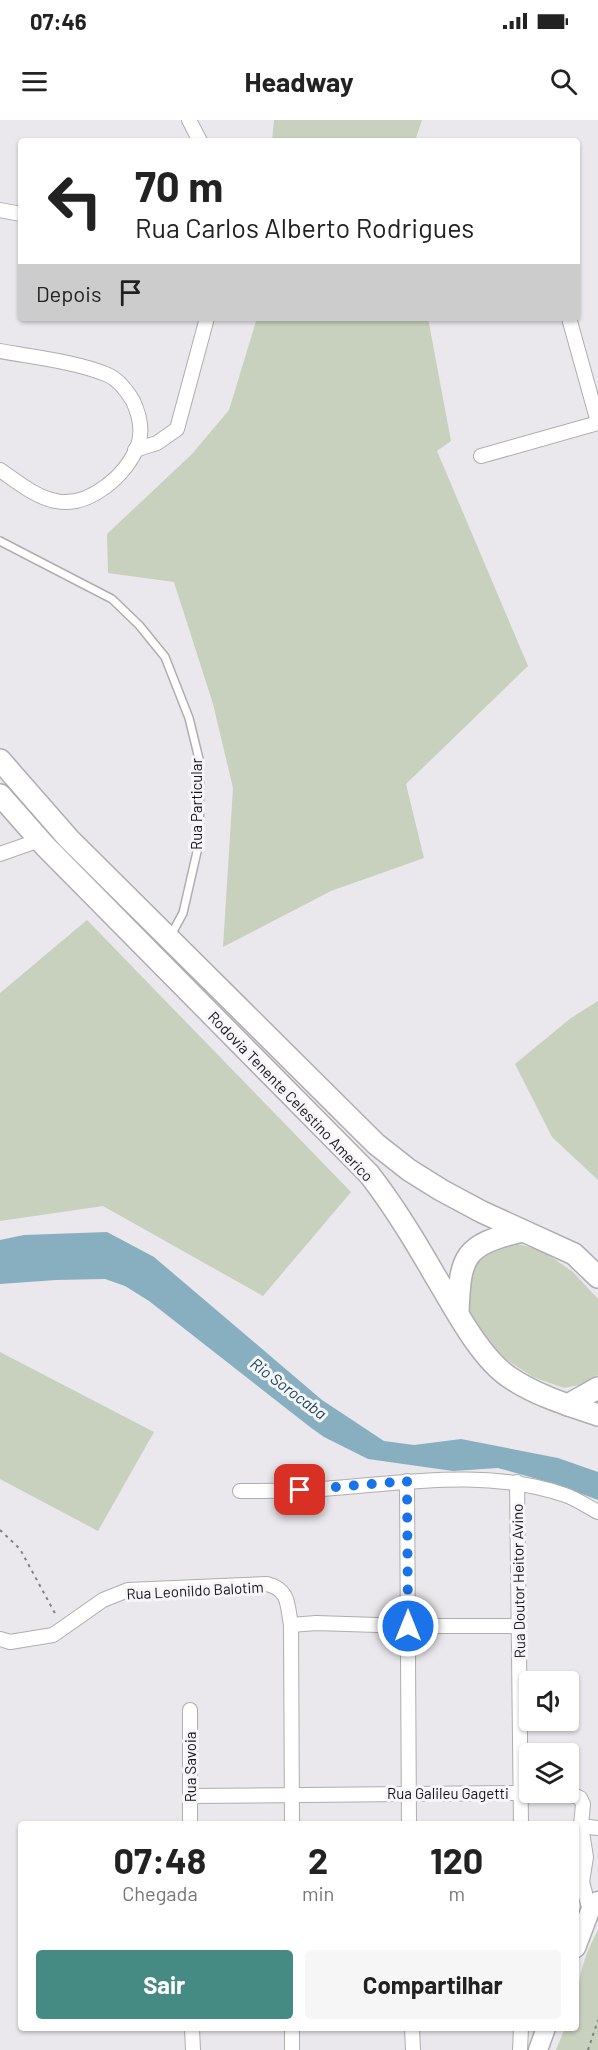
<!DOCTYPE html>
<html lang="pt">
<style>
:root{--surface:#fff;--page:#f6f6f6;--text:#222;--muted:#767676;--accent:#458b83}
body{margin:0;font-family:Barlow,sans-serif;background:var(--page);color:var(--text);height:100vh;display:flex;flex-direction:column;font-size:22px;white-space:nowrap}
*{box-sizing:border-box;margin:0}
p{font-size:20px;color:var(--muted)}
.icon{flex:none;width:33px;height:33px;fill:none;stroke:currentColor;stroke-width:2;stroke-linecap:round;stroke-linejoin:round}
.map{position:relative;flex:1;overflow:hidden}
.side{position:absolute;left:18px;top:1701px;width:561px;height:210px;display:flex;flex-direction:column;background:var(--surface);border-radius:6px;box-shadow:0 2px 4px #0004}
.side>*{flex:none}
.hud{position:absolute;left:18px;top:18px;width:562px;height:183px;border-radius:6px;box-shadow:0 2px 4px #0004;background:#fff;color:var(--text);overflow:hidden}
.tools{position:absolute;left:519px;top:1551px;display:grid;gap:12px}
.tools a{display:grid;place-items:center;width:60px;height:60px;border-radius:6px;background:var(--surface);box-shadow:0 2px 4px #0004;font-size:30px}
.pin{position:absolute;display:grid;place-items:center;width:51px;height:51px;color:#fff;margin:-26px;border-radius:12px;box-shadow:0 3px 9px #0006}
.me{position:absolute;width:66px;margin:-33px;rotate:0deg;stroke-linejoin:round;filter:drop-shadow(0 0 4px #0008)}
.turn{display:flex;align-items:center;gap:21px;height:126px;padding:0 18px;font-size:27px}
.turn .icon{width:78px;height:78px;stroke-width:2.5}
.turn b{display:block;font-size:42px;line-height:51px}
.then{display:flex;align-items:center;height:57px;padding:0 18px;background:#0003;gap:12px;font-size:22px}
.eta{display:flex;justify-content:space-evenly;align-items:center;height:102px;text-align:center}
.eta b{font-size:36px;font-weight:700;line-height:42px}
.cta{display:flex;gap:12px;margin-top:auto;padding:12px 18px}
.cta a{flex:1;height:69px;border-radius:6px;background:var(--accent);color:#fff;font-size:24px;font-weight:700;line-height:69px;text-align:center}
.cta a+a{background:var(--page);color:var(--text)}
.status{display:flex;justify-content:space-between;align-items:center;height:42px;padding:0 30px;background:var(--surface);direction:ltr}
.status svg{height:16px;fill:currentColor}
header{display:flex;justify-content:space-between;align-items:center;height:78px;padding:0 18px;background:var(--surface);font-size:27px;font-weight:700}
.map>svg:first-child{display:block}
.green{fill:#c7d1bd}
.water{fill:#88afbf}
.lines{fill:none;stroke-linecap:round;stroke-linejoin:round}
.service-casing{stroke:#afadb1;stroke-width:10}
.minor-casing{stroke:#afadb1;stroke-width:16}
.secondary-casing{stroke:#afadb1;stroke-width:21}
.trunk-casing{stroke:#afadb1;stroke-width:24}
.path{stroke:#818083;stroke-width:2;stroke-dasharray:3 4.5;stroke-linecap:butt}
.service{stroke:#fff;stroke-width:7}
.minor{stroke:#fff;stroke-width:14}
.secondary{stroke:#fff;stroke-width:18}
.trunk{stroke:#fff;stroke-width:21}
.route{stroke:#1a73e8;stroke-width:10;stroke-dasharray:0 18}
.labels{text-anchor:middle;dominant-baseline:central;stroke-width:6;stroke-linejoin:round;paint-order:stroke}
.street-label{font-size:15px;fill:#151416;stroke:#f7f5f9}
.water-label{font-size:16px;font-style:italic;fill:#124759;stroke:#f7f5f9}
</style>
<div class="status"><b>07:46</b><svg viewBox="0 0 49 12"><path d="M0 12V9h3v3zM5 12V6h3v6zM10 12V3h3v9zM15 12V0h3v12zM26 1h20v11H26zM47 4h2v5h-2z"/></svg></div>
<header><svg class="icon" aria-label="menu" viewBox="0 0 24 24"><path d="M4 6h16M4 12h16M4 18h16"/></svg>Headway<svg class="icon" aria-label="search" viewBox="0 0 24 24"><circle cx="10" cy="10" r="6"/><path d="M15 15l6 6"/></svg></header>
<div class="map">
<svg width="598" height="1930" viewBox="0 0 598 1930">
<rect width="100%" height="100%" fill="#eae8ec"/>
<g class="green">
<polygon points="274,0 422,0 415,21 272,21"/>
<polygon points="257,198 428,198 451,321 437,331 528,546 406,664 424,738 331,771 223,827 233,668 213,584 174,462 108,453 107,414 192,334 229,290"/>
<polygon points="87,800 351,1072 263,1176 103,1086 0,1101 0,873"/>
<polygon points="598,881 598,1060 552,1017 515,944 571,898"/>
<polygon points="508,1121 543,1131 573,1152 598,1179 598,1255 584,1264 564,1268 533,1257 499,1235 482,1215 467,1188 466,1153 479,1135"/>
<polygon points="0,1232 154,1312 98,1411 0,1359"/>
<path d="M598 1810V1930H556L565 1908H576C576 1869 579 1845 598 1810Z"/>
</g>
<polygon class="water" points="107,1112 154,1137 322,1280 384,1321 414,1325 461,1319 558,1338 598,1352 598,1380 555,1364 498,1348 453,1351 368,1339 324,1317 310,1307 149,1181 125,1166 105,1159 56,1160 0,1164 0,1120 24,1115"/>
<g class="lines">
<g class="service-casing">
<polyline id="service" points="0,421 112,479 139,505 165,537 189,598 200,643 199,723 183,793 171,815"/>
</g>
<g class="minor-casing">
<g id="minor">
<polyline points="189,0 200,21"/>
<polyline points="0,90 21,94"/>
<polyline points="569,198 598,302"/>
<path d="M0 231C32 237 78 242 108 255 119 260 127 271 133 281 139 294 143 311 138 325 127 355 89 388 56 381 37 378 16 361 0 350"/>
<polyline points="135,330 157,323 177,309 207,198"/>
<polyline points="481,336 598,303"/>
<polyline points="0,734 40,720"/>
<polyline points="407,1361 409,1704"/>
<polyline points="517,1362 521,1704"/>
<path d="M240 1371C268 1371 296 1371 323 1369 404 1363 487 1348 565 1375 577 1379 588 1387 598 1392"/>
<polyline points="291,1505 316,1503 408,1506 519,1506"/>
<path d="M0 1519 10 1522 53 1515 103 1480 128 1470 267 1464C290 1470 287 1485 291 1505L292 1704"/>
<polyline points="190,1590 190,1704"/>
<polyline points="190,1676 521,1673 573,1675 580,1678 583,1684 581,1706 586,1737 582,1762 590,1791"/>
<polyline points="581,1706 598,1708"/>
<polyline points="192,1908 193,1930"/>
<polyline points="292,1908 292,1930"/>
<polyline points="412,1908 413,1930"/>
<polyline points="520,1930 521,1908"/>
</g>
</g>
<g class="secondary-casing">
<g id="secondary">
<polyline points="576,1828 590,1791 598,1781"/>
<polyline points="538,1930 546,1908"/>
</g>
</g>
<g class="trunk-casing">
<g id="trunk">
<polyline points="0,640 69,719 376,1024 409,1050 441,1070 482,1092 574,1134 598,1157"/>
<path d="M0 675 45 726 369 1054C394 1086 414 1119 434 1154 453 1185 479 1237 509 1257 535 1275 568 1285 598 1295"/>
<path d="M458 1193C460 1135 464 1125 522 1111"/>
<polyline points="568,1285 598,1268"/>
</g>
</g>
<g class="path">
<polyline points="0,1410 20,1429 57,1497"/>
<polyline points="588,1930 598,1900"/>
</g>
<use href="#service" class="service"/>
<use href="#minor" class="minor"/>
<use href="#secondary" class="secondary"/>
<use href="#trunk" class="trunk"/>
</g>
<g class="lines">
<polyline class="route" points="300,1370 407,1361 408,1506"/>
</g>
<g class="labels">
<g class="street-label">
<text transform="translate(196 684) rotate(-90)">Rua Particular</text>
<text transform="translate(291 976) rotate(46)">Rodovia Tenente Celestino Americo</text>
<text transform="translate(518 1461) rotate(-91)">Rua Doutor Heitor Avino</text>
<text transform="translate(195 1470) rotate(-3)">Rua Leonildo Balotim</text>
<text transform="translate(190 1647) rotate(-90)">Rua Savoia</text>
<text x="448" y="1673">Rua Galileu Gagetti</text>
</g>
<g class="water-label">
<text transform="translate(289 1268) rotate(37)">Rio Sorocaba</text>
</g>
</g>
</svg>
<div class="tools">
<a><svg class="icon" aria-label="sound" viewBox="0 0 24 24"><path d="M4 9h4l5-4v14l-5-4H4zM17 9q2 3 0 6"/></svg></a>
<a><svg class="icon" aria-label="layers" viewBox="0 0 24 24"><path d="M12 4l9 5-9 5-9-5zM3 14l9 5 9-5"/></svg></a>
</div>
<div class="pin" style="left:300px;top:1370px;background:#d93025"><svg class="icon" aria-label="arrive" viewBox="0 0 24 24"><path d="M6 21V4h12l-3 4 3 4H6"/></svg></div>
<svg class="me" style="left:408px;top:1506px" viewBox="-20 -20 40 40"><circle r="17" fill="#1a73e8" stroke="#fff" stroke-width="3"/><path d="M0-11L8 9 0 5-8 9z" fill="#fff"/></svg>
<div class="hud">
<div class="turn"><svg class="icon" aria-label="left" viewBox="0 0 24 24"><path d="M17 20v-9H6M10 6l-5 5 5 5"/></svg><div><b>70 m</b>Rua Carlos Alberto Rodrigues</div></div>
<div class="then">Depois<svg class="icon" aria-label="arrive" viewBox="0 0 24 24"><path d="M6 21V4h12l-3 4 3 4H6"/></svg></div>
</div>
<section class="side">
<div class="eta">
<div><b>07:48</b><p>Chegada</p></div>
<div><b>2</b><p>min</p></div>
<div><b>120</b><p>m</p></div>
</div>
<div class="cta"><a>Sair</a><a>Compartilhar</a></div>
</section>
</div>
